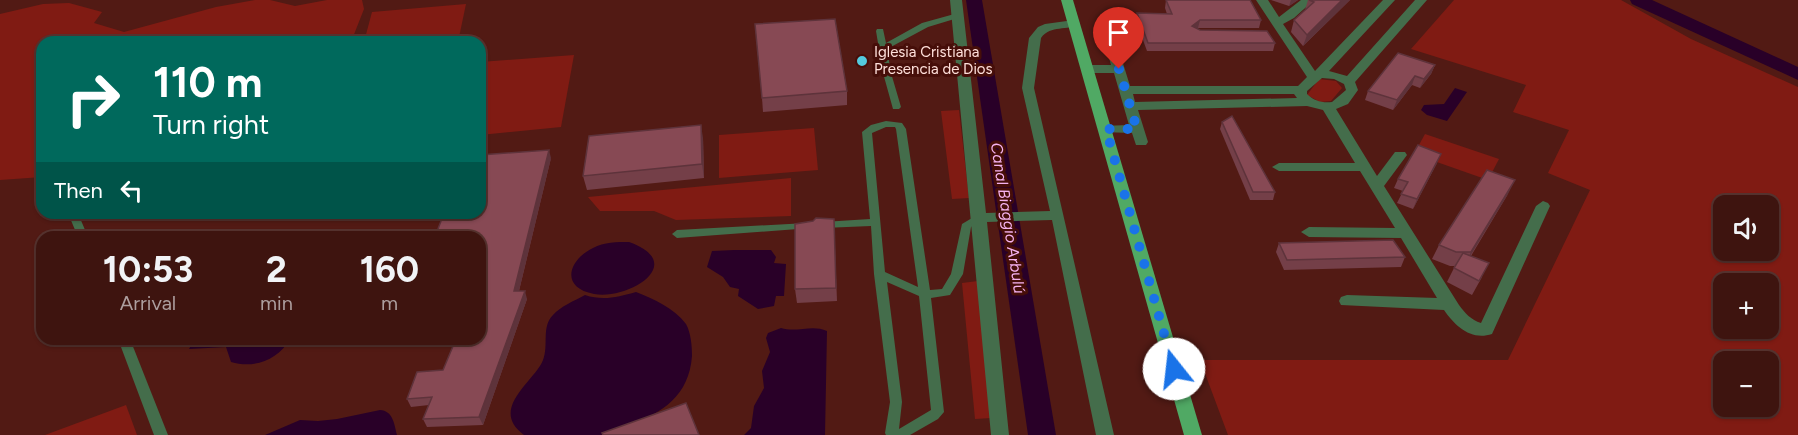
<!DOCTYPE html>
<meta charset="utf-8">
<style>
:root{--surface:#3e140f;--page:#451d18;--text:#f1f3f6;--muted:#ad9e9e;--line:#57332f}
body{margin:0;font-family:Figtree,sans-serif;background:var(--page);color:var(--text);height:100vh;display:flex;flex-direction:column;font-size:22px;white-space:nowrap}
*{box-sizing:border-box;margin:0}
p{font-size:20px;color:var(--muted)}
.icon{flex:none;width:33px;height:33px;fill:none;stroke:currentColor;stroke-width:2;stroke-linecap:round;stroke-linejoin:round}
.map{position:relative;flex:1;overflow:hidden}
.drawer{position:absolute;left:36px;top:231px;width:450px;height:114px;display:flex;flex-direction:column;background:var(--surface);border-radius:18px;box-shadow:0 2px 4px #0004,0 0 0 2px var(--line)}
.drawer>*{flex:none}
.guide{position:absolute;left:36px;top:36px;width:450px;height:183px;border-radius:18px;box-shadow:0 2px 4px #0004,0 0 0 2px var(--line);background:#00695c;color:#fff;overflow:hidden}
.buttons{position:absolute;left:1713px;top:195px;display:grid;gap:12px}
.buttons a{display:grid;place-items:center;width:66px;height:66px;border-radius:12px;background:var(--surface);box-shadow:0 2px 4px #0004,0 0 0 2px var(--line);font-size:30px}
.pin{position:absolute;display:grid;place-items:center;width:51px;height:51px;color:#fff;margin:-62px -26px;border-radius:50% 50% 50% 0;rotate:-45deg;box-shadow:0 0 6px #0007}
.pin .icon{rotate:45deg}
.me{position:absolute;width:66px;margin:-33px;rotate:344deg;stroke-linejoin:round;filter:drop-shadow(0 0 4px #0008)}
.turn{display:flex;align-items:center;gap:21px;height:126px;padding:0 18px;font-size:27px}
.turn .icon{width:78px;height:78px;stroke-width:2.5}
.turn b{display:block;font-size:42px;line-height:51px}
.then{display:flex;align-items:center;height:57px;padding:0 18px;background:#0003;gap:12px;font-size:22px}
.eta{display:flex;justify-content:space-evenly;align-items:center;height:102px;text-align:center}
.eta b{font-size:36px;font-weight:700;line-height:42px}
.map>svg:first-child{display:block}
.green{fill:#801b13;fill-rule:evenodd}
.water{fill:#290028}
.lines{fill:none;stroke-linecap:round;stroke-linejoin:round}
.canal{fill:#290028;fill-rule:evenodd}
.service{fill:#446d4b;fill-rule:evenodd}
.minor{fill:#446d4b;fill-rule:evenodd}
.primary{fill:#50a964;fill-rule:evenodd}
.wall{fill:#743f48}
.shaded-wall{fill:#5e333b}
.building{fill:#874954;stroke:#5e333b;stroke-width:1.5}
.route{stroke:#1a73e8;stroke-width:10;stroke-dasharray:0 18}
.poi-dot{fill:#54cadd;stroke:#460e09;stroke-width:2}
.labels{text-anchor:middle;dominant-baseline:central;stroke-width:6;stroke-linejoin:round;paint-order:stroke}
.poi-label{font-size:15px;fill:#ffe0db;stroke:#460e09;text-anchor:start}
.water-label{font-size:16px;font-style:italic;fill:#f5b2f0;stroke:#460e09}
</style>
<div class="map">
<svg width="1798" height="435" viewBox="0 0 1798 435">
<rect width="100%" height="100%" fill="#521a14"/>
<g class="green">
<polygon points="255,0 270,0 295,6 327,0 362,0 364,9 351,42 42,42 42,177 0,180 0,14 43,4 69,3 102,12 94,23 124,32 216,7"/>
<path d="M1454 0H1621L1691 39 1798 87V435H1228L1200 360H1508L1590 190 1548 173 1569 130 1513 112 1526 85 1411 49ZM1724 206H1768V250H1724ZM1724 284H1768V328H1724ZM1724 362H1768V406H1724Z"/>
<polygon points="466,4 458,42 364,42 372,12"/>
<polygon points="574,55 561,127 480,135 480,62"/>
<polygon points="1319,79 1336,81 1342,88 1331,101 1320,102 1307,95"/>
<polygon points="959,110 969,198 952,199 941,111"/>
<polygon points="814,128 818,170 719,178 719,135"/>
<polygon points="1425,134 1499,159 1488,180 1414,154"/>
<polygon points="791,178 791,216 676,220 654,211 600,211 588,197"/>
<polygon points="978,281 991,418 975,419 962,283"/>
<polygon points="126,405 137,435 45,435"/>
</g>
<g class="water">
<polygon points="1455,88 1467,92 1447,121 1427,115 1421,110 1424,105 1444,104"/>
<path d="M629 242C688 263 630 300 594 294 560 288 568 260 593 248 604 242 617 242 629 242Z"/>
<polygon points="734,250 771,250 776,257 774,263 786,264 784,296 776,296 774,306 758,309 738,296 739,289 730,287 723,277 707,267 712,251"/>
<path d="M636 292C654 299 674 308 686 324 691 333 692 346 692 356 689 396 663 412 629 426 622 429 614 433 607 435 589 435 545 435 524 435 488 409 535 381 543 360 549 345 541 327 553 315 561 306 574 301 585 295 603 301 618 297 636 292Z"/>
<path d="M781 328C797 333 812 324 827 331L825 435H744L751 428 754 406 764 388 762 371 770 352 766 338 768 333Z"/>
<path d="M195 339H290C278 360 254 369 231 362L226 347 189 349Z"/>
<path d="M380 410C393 411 394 423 397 435H265L300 420 318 421 337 419Z"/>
</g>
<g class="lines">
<g class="canal">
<polygon points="966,0 982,0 1056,435 1028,435"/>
<polygon points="1630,0 1652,0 1798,67 1798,80 1632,4"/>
</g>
<g class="service">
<polygon points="958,13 962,15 961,17 928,27 887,49 891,73 901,107 899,109 893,109 883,73 876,31 877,29 883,29 886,43 922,23"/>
<path d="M886 121 902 123 906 129 930 290 942 289 951 274 962 224 977 215 982 218 971 227 963 274 950 295 931 298 944 412 938 419 910 435H886L885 433 890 402 874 274 871 226 823 228 818 225 823 222 870 219 862 132 871 125ZM886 127H895L896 129 918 287 885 272 872 133ZM887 282 919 296 931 410 899 429 902 402Z"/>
<polygon points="72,213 82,213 80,218 88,237 78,237 70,218"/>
<polygon points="807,223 812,226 811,228 677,238 672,234 677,230"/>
<polygon points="118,339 130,339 168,435 154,435"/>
</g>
<g class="minor">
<path d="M950 0H962L986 213 1050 211 1022 88 1029 38 1038 27 1045 24 1074 20 1080 23C1067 32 1051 24 1041 38L1034 88 1114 435H1096L1052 220 987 222 1009 435H991Z"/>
<path d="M1256 0H1268L1279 17 1301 0H1314L1294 18 1283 24 1315 71 1383 0H1395L1329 71 1347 76 1415 0H1427L1355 82 1358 90 1348 104 1336 109 1377 176 1395 152H1405L1407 155 1384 186 1459 305C1465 313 1471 320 1481 323L1536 206 1543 201 1548 203 1550 206 1492 334C1471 341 1455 326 1444 310L1341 305 1339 301 1341 297 1347 295 1437 298 1401 238 1309 237 1301 232 1309 227 1395 228 1360 171H1279L1272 167 1279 163H1355L1323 110 1307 106 1138 110 1148 142 1146 145H1136L1132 133 1101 132 1099 129 1101 126 1129 125 1114 73H1088L1082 69 1088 65H1111L1106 47 1112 43 1118 47 1130 86H1298L1307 77ZM1322 78 1334 79 1344 84 1346 90 1332 102C1322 103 1314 101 1307 94V91ZM1133 94H1294L1297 98 1135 102Z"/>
</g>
<polygon class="primary" points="1061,0 1073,0 1202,435 1184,435"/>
</g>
<g class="wall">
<polygon points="1166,0 1261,20 1259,28 1198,28 1197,29 1200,30 1275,43 1273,51 1147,51 1136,21 1137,13 1167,14 1165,8"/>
<polygon points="1271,0 1298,0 1289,6"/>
<polygon points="1308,0 1350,0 1303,46 1291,32 1294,20 1305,10"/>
<polygon points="1435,65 1431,74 1420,88 1412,85 1393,110 1365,100 1368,91"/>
<polygon points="847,91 847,105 763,112 762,98"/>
<polygon points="1222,122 1275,192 1273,200 1250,200 1220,129"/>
<polygon points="703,138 704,178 587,190 583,176"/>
<polygon points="551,158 519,291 527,299 483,425 427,427 423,419 429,405 411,407 407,399 443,370"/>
<polygon points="1437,163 1413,209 1397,203 1403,191 1394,188 1398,179"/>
<polygon points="1508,194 1471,256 1482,277 1472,295 1447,282 1455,266 1450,266 1432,259 1439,245"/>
<polygon points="834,219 837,301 797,303 795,289"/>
<polygon points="1279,243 1405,257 1401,267 1284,270 1276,252"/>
</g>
<g class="shaded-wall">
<polygon points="1291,0 1298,0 1289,6"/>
<polygon points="1342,0 1350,0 1303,46 1307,35"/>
<polygon points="1200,20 1198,28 1190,34 1192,26"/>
<polygon points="1435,65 1431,74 1420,88 1424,79"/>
<polygon points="1415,76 1412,85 1393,110 1397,100"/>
<polygon points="701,125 703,138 704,178 702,164"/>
<polygon points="549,150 551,158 517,299 514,291"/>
<polygon points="1441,154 1437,163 1413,209 1417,199"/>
<polygon points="1515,180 1508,194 1464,266 1471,252"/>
<polygon points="525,291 527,299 483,425 479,417"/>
</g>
<g class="building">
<polygon points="1166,0 1250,0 1261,20 1200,20 1192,26 1200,30 1267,31 1275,43 1148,43 1137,13 1172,14"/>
<polygon points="1309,0 1342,0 1307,35 1294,20 1314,2"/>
<polygon points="835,19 847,91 762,98 755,24"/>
<polygon points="1398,53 1435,65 1424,79 1415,76 1397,100 1368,91"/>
<polygon points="1232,116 1275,192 1253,192 1222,122"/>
<polygon points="701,125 702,164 583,176 589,136"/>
<polygon points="1418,145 1441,154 1417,199 1401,194 1408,182 1398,179"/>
<polygon points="549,150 514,291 525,291 479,417 423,419 432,397 407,399 417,372 443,370 456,339 480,339 480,237 435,237 444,213 480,213 480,155"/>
<polygon points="1487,170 1515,180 1471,252 1456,252 1439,245"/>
<polygon points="816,218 834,219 836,288 795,289 795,224 813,221"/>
<polygon points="1393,240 1405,257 1287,260 1279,243"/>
<polygon points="1463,253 1489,263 1479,281 1454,268"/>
<polygon points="686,403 699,435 603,435 602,433"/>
</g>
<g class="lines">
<polyline class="route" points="1119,69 1137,129 1106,129 1174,369"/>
</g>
<circle class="poi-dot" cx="862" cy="61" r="6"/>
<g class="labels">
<g class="poi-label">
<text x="874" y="52">Iglesia Cristiana<tspan x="874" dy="17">Presencia de Dios</tspan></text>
</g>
<g class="water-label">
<text transform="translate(1008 218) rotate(81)">Canal Biaggio Arbulú</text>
</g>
</g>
</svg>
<div class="buttons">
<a><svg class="icon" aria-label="sound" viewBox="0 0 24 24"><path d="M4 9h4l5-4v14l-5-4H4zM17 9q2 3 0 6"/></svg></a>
<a>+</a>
<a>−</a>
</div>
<div class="pin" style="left:1119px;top:69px;background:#d93025"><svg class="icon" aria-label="arrive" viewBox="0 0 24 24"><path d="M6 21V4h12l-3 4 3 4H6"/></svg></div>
<svg class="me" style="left:1174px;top:369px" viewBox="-20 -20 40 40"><circle r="19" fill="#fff"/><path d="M0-13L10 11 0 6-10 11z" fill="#1a73e8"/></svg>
<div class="guide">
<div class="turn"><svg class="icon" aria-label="right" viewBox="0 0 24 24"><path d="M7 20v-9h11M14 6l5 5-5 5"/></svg><div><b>110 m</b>Turn right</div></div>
<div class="then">Then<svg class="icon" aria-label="left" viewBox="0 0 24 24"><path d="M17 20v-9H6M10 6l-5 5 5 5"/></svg></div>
</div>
<section class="drawer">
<div class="eta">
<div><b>10:53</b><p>Arrival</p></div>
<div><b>2</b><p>min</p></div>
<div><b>160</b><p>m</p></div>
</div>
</section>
</div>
